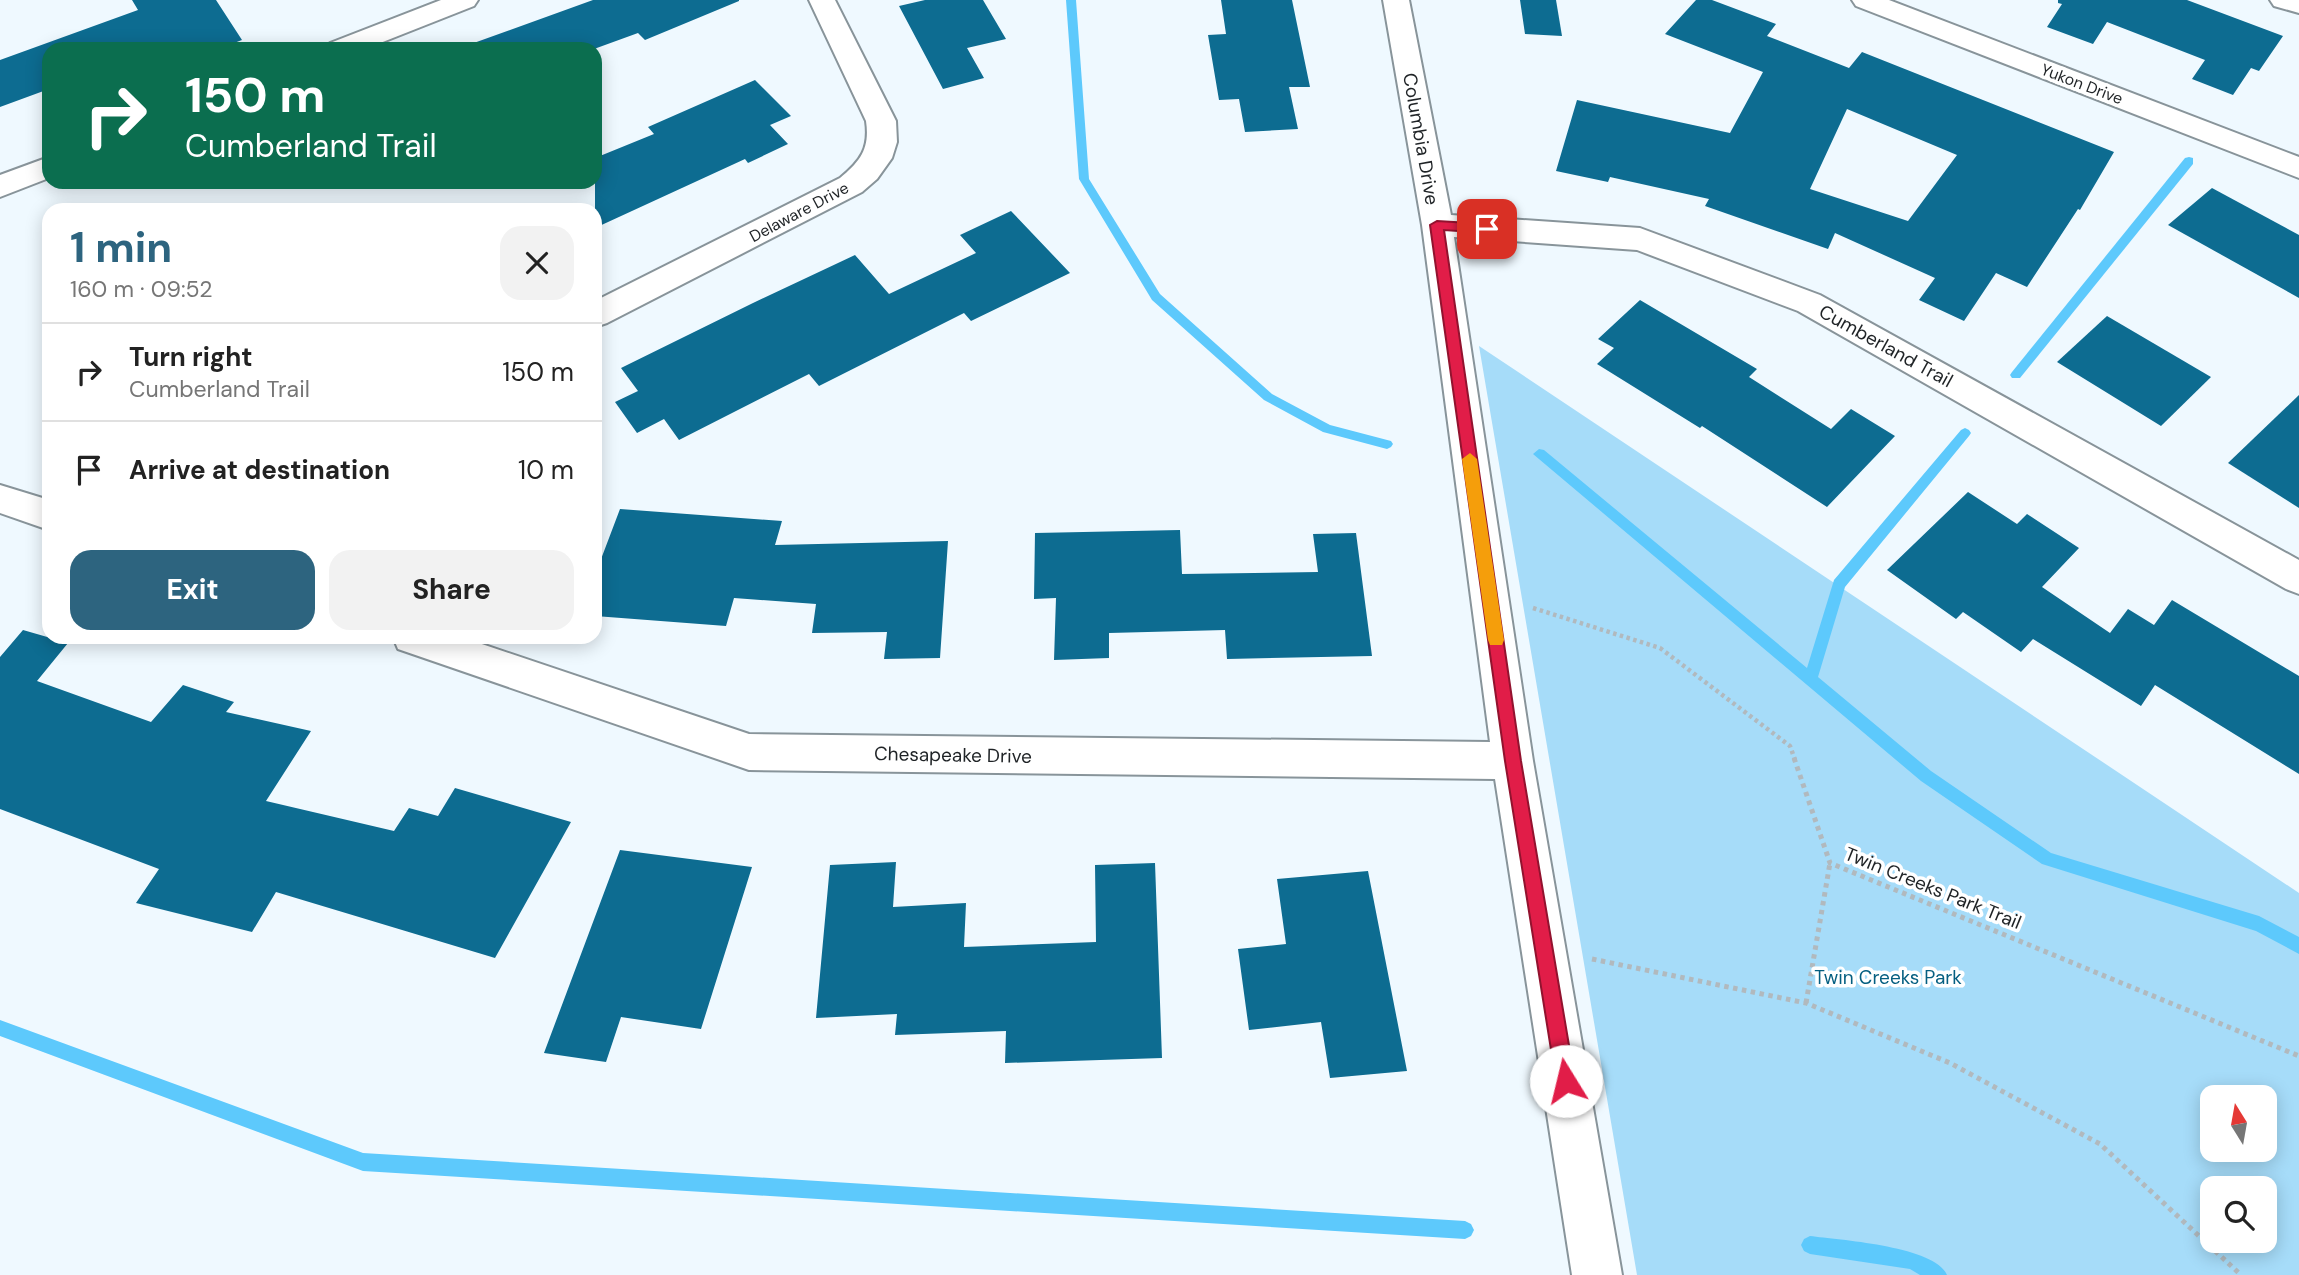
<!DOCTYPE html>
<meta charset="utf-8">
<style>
:root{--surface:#fff;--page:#f2f2f2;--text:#222;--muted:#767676;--line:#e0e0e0;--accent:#2d647f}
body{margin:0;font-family:"DM Sans",sans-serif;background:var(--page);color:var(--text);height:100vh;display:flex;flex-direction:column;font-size:26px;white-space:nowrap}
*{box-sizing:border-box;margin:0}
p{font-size:23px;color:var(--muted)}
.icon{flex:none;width:38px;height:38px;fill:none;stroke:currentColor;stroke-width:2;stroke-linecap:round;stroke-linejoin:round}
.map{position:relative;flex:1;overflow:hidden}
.side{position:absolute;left:42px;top:203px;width:560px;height:441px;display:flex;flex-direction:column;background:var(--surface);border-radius:21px;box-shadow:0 4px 18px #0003}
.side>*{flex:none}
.banner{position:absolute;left:42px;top:42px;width:560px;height:147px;border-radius:21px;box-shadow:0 4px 18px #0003;background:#0b6e4f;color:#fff;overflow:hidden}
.needle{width:46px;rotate:349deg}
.buttons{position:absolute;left:2200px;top:1085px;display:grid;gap:14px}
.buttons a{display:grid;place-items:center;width:77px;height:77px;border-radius:14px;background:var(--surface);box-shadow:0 4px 18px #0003;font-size:35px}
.pin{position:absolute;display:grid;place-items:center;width:60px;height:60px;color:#fff;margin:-30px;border-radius:14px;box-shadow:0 4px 10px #0006}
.me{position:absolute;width:77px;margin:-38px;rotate:351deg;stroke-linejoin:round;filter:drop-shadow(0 0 5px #0008)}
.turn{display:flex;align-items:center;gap:24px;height:147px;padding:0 28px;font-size:32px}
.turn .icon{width:91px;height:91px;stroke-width:2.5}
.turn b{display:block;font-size:49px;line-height:60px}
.round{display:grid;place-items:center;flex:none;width:74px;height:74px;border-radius:21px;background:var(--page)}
.summary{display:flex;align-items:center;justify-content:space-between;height:119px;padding:0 28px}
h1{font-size:42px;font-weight:700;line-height:52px;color:var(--accent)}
.button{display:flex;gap:14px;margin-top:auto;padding:14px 28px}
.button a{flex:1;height:80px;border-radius:21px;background:var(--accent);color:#fff;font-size:28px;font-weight:700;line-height:80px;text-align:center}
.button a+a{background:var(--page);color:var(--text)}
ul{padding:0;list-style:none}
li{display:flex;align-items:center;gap:21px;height:98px;padding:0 28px;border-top:2px solid var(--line)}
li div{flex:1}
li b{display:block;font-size:26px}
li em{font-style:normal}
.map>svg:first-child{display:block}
.green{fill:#a6dcf9;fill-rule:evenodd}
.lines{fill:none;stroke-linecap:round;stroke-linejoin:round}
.stream{fill:#5dc9fc;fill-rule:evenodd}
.building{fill:#0d6c91;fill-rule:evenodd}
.minor-casing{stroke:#88949a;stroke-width:4}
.path-far1{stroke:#b1b9be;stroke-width:4.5;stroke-dasharray:3.5 3.5;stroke-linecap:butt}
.path{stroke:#b1b9be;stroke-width:5;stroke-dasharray:4.5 4.5;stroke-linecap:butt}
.minor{fill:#fff;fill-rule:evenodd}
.route{fill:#e11d48;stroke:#92132f;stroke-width:2}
.slow{fill:#f59e0b}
.labels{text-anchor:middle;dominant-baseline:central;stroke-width:7;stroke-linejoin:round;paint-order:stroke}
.far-street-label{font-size:16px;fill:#1f2326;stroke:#fff}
.street-label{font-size:19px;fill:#1f2326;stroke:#fff}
.park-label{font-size:19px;fill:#055f81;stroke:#fff}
</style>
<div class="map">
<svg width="2299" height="1275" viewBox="0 0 2299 1275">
<rect width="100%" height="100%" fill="#eff9ff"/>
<path class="green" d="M1479 346 2299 893V1275H1637ZM2212 1097H2264V1150H2212ZM2212 1188H2264V1241H2212Z"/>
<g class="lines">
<g class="stream">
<polygon points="1066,0 1076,0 1089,179 1160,294 1272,394 1330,425 1391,441 1393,444 1391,447 1387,449 1323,432 1264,400 1152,300 1079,179"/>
<polygon points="2189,157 2193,158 2193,164 2020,378 2012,378 2010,375 2012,372 2185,158"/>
<polygon points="1965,428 1969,430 1971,433 1969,436 1845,587 1818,677 1931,771 2051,853 2259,916 2299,937 2299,954 2256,931 2042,864 1921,781 1533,454 1539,449 1544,450 1807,668 1834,580 1961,430"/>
<polygon points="0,1020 363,1153 1465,1221 1471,1224 1474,1230 1471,1236 1465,1239 363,1171 0,1036"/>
<path d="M1810 1236C1840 1240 1935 1246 1947 1275H1920L1910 1269 1810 1254 1804 1251 1801 1245 1804 1239Z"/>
</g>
</g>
<g class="building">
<polygon points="132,0 216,0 242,40 218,49 49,49 49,89 0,107 0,60 138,10"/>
<polygon points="593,0 739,0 739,1 645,40 638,33 594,49 472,49 471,44"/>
<polygon points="925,0 983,0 1006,39 967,48 984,78 943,89 899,6"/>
<polygon points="1221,0 1292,0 1310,87 1289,87 1298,129 1245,132 1239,99 1219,100 1208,35 1226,34"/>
<polygon points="1520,0 1556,0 1562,36 1525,34"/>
<path d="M1696 0H1712L1776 24 1767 36 1849 68 1862 52 2114 152 2080 210 2078 209 2027 287 1996 273 1964 321 1919 300 1935 278 1835 233 1828 249 1705 206 1709 199 1610 177 1608 182 1556 171 1577 100 1730 133 1763 72 1665 34ZM1847 109 1957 155 1908 221 1810 189Z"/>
<polygon points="2058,0 2187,0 2283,36 2259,71 2251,68 2233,95 2192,79 2205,60 2107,22 2093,44 2047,27 2062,4 2058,3"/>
<polygon points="755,80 791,116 770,125 788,144 748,163 745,159 595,228 595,158 654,134 648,127"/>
<polygon points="2212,188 2299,235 2299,298 2168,225"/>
<polygon points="1011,211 1070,273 971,321 964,313 819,386 809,374 679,440 664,419 637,433 615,402 638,391 621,368 753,303 855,255 889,294 976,253 960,235"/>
<polygon points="1640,300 1757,369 1749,377 1831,429 1851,409 1895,436 1827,507 1702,426 1700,428 1597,364 1614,348 1598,339"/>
<polygon points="2107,316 2211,377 2161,426 2057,362"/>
<polygon points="2299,395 2299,508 2228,463"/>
<polygon points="1968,492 2017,524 2027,514 2079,548 2042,587 2110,633 2128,609 2154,625 2172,600 2299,676 2299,774 2155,685 2141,706 2033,639 2021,652 1963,612 1956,619 1887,570"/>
<polygon points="620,509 782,521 775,545 948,541 940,658 884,659 887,632 812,633 816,604 734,598 726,626 595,616 595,575"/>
<polygon points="1180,530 1182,574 1318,572 1313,534 1356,533 1372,656 1227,659 1225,630 1109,633 1109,658 1054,660 1056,598 1034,599 1035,533"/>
<polygon points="23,630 68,643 37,681 151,722 183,685 234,702 226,712 311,731 266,801 394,831 409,808 438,816 455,788 571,822 495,958 276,892 252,932 136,903 159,869 0,809 0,657"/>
<polygon points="620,850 752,867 701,1029 621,1017 606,1062 544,1053"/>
<polygon points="896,862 893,907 966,903 964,947 1096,942 1095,865 1155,863 1162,1058 1005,1063 1006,1031 895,1035 897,1014 816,1018 830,865"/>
<polygon points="1368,871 1407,1071 1330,1078 1321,1022 1249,1030 1238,949 1286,944 1277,879"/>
</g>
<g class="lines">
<g class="minor-casing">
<g id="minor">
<polygon points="441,0 478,0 474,6 365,49 326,49 330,43"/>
<path d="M809 0H835L896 121 897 142 892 158 877 179 862 192 607 323 595 327V301L840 178C861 161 870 148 866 121Z"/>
<polygon points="1383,0 1409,0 1451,215 1640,228 1820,295 2299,560 2299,594 2286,589 1798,311 1637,250 1454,237 1533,761 1622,1275 1572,1275 1495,779 749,770 398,649 393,637 461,637 749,734 1490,742 1422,225"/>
<polygon points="1852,0 1889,0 2299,157 2299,178 1856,6"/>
<polygon points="2270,0 2299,0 2299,13 2274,6"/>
<polygon points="49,157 49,178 0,197 0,175"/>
<polygon points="0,485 49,500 49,530 0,513"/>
</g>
</g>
<polyline class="path-far1" points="1533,608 1660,648 1790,746 1795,760"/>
<g class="path">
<polyline points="1794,758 1830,863 2299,1056"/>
<polyline points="1592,959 1806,1003 1950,1063 2100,1144 2241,1275"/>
<polyline points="1806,1003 1830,863"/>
</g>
<use href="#minor" class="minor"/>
</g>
<polygon class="route" points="1437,221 1487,224 1494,229 1487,233 1444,230 1521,761 1575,1081 1572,1088 1566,1091 1559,1088 1556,1081 1505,761 1430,225"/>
<polygon class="slow" points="1470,453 1477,459 1504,640 1502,645 1490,645 1488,640 1462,459"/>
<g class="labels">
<g class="far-street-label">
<text transform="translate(2082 84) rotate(21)">Yukon Drive</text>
<text transform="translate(799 212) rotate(-28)">Delaware Drive</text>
</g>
<g class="street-label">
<text transform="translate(1421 139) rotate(80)">Columbia Drive</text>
<text transform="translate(1886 346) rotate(29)">Cumberland Trail</text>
<text transform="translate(953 755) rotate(1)">Chesapeake Drive</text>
<text transform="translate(1933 888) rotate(22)">Twin Creeks Park Trail</text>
</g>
<g class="park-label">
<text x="1888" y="977">Twin Creeks Park</text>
</g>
</g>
</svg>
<div class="buttons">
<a><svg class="needle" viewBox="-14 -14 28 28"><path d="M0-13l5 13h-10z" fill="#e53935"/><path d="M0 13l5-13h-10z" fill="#767676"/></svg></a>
<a><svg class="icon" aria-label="search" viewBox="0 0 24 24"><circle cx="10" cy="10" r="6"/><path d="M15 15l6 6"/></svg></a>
</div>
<div class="pin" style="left:1487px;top:229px;background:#d93025"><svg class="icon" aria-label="arrive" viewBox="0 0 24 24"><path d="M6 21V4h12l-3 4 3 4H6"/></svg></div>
<svg class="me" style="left:1566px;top:1081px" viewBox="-20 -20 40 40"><circle r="19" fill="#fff"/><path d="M0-13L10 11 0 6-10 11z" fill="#e11d48"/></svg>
<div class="banner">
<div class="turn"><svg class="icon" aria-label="right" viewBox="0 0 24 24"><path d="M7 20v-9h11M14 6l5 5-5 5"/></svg><div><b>150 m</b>Cumberland Trail</div></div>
</div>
<section class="side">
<div class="summary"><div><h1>1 min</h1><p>160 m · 09:52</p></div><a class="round"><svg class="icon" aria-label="close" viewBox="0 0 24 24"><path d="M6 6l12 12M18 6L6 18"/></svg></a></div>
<ul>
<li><svg class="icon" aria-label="right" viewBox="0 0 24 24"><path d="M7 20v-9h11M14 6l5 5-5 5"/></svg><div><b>Turn right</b><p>Cumberland Trail</p></div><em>150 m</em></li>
<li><svg class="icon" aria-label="arrive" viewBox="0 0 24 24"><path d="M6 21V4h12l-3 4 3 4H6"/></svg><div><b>Arrive at destination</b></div><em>10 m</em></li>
</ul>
<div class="button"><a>Exit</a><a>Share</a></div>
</section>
</div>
